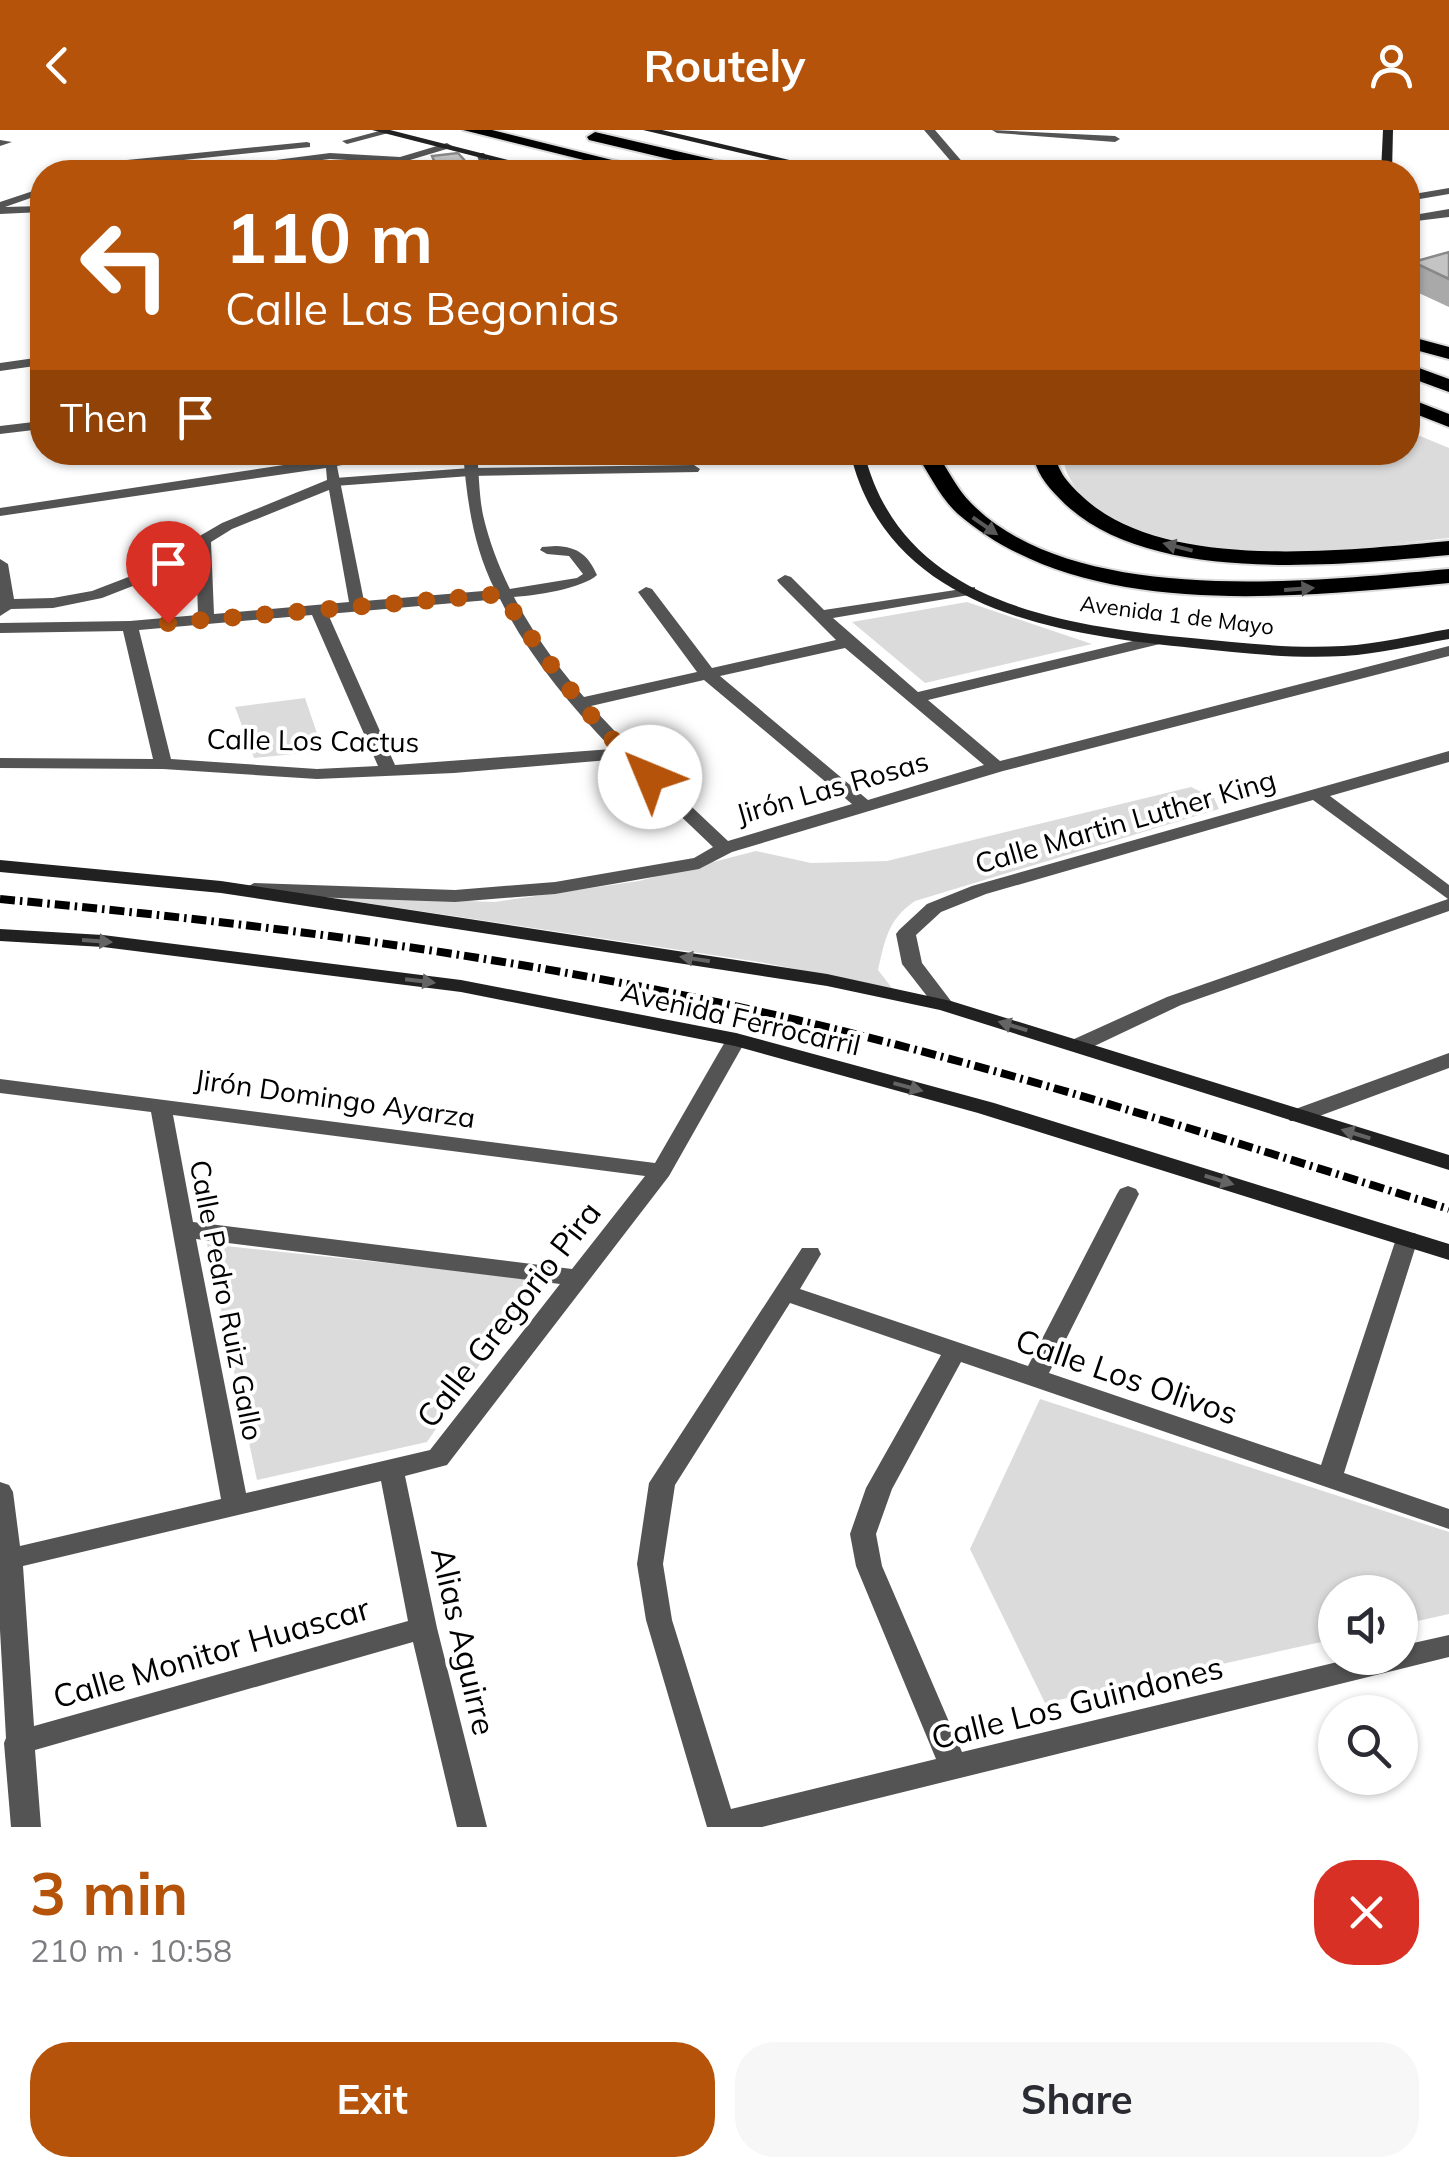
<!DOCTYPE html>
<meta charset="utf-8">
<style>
:root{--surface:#fff;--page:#f7f7f7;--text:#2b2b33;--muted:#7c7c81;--accent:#b45309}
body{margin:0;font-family:Mulish,sans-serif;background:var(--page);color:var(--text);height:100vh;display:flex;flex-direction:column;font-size:38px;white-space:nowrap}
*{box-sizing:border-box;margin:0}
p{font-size:32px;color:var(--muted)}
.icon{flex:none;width:55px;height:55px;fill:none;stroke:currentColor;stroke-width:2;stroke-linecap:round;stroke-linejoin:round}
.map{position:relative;height:1697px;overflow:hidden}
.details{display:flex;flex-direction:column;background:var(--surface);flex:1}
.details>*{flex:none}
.banner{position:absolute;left:30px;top:30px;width:1390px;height:305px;border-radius:40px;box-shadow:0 2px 8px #0004;background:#b45309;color:#fff;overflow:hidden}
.fabs{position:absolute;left:1318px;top:1445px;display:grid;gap:20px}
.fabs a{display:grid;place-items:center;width:100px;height:100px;border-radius:50%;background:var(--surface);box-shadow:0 2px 8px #0004;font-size:50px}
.pin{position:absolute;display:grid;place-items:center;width:85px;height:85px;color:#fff;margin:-102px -42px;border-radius:50% 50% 50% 0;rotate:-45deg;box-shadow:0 0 10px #0007}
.pin .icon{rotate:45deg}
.me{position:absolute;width:110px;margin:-55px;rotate:315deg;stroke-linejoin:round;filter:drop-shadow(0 0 8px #0008)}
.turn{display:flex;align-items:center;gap:35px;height:210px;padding:0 30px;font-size:45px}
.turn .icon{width:130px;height:130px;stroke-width:2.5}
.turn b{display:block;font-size:70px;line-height:85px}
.then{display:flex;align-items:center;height:95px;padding:0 30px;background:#0003;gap:20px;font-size:38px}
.round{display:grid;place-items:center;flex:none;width:105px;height:105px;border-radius:40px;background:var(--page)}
.headline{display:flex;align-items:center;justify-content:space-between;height:170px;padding:0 30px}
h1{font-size:60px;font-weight:700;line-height:75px;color:var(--accent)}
.primary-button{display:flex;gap:20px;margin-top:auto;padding:20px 30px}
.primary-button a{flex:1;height:115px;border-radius:40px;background:var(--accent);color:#fff;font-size:40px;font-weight:700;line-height:115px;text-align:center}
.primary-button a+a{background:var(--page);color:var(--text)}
header{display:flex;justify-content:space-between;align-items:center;height:130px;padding:0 30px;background:var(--accent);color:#fff;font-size:45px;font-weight:700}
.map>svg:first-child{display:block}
.green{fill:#dbdbdb}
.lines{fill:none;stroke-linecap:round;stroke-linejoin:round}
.highway-casing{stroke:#dbdbdb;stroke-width:4}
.lane{fill:#545454;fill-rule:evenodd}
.street{fill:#545454;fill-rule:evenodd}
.secondary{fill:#212121;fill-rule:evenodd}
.highway{fill:#000;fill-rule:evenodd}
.rail{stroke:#000;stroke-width:8;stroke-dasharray:15 5 2.5 5;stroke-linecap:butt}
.wall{fill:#a9a9a9}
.building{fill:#c4c4c4;stroke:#898989;stroke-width:2.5}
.oneway{fill:#595959}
.oneway2{fill:#646464}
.route{stroke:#b45309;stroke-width:18;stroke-dasharray:0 32.4}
.labels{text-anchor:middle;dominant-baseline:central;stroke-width:8;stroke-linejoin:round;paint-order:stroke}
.far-street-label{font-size:22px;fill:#000;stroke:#fff}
.street-label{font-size:28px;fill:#000;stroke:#fff}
.near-street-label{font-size:32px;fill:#000;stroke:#fff}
</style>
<header><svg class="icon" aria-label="back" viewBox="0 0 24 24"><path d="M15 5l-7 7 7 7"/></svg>Routely<svg class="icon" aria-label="person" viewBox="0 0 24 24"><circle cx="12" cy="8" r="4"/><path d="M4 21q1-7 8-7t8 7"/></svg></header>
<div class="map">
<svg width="1449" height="1697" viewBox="0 0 1449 1697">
<rect width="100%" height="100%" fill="#fff"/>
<g class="green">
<path d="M1408 301 1449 318V408C1340 419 1185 447 1092 373 1076 360 1062 344 1064 322H1408Z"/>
<polygon points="967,472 1092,514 925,553 852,492"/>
<polygon points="305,568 323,621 254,628 235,577"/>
<path d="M1191 657 1214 668 1219 679 915 771C888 789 885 810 878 840L892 858 759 832 313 765 494 772 639 751 756 721 811 733 887 731Z"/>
<polygon points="207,1114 538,1149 427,1312 257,1350"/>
<polygon points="1040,1269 1449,1402 1449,1484 1400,1495 1400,1462 1335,1462 1335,1509 1045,1573 970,1419"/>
</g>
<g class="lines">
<g class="highway-casing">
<g id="highway">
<polygon points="463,0 492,0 660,42 632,42"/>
<polygon points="595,2 749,38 751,42 724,42 589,10 587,7"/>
<polygon points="1408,206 1449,217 1449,229 1408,218"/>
<polygon points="1408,234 1449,249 1449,262 1408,247"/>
<polygon points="1408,268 1449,284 1449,297 1408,281"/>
<path d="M915 322H936C947 338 957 359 971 373 1075 479 1314 451 1449 439V453C1295 467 1085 493 958 384 941 369 928 342 915 322Z"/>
<path d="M1033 322H1055C1057 342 1069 354 1083 367 1164 443 1346 420 1449 411V425C1338 435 1143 457 1059 368 1046 355 1035 341 1033 322Z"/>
</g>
</g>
<g class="lane">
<polygon points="383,0 392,2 347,14 342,11"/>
<polygon points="307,12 310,13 310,17 68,42 97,33"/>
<polygon points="447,13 452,16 450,18 400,33 330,29 225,42 201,42 206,39 330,23 400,27"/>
<polygon points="42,58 42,64 5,77 42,76 42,82 0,84 0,72"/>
<polygon points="1415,114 1420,117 1419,119 1408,122 1408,116"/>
<polygon points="694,335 700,339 698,342 470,346 335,356 329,352 335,348 470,338"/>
<path d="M556 416C578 417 588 425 597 445 581 460 520 469 497 467V461L577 448 583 444 569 426 547 424 540 420 542 417Z"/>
</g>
<g class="street">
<polygon points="924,0 935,0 971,42 960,42"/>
<polygon points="992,0 1115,6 1120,9 1115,12 997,3"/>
<polygon points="0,10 12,12 0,16"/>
<polygon points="476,23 484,23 493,42 483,42"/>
<polygon points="1449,58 1449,64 1408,71 1408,65"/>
<polygon points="1449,79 1449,87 1408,92 1408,86"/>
<polygon points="42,227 42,235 0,241 0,233"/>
<polygon points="42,291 42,299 0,304 0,296"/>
<path d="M370 322H409L337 336 364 471 495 460C473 416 467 371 463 322H477C479 343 479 365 483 385 499 454 538 514 584 567L697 542 638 462 646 457 652 459 712 538 836 510 779 453 777 450 785 445 791 447 824 480 975 457V463L969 465 833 488 918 562 1158 505 1164 507V513L928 570 1000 631 1449 516V526L1003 641 732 722 699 739 555 764 455 772 254 765 244 759 254 753 455 760 555 752 694 728 713 717 621 629 454 643 317 649 163 639 0 638V628L153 629 123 501 0 503V493L130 491 198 485 196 421 143 452 102 468 53 478 11 479 0 486V429L8 434 14 469 53 468 92 461 131 446 222 393 327 350 326 338 0 386V378ZM329 360 349 472 214 484 211 412 232 399ZM500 469C528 525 569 574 612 619L395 635 328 484ZM312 485 378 636 317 639 171 629 139 500ZM845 518 984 635 868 670 720 546ZM704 550 852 674 728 711 644 632 591 576Z"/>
<polygon points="1449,621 1449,632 1330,666 1449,755 1449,781 1181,875 1086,920 1072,920 1069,915 1072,910 1167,867 1448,769 1313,670 986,764 941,782 916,805 922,833 954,875 951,879 937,879 902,834 896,804 899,800 927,774 972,756"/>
<path d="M736 903 746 910 669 1046 447 1335 405 1346 437 1498 487 1697H457L413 1512 35 1620 41 1697H11L4 1613 6 1608 0 1500V1352L9 1355 13 1362 20 1416 221 1369 151 982 0 963V949L655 1033 726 910ZM173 985 645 1046 572 1139 193 1092ZM196 1109 560 1154 430 1320 246 1363ZM381 1351 408 1491 34 1596 23 1436Z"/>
<polygon points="1449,923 1449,938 1306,991 1290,991 1287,986 1290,981"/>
<path d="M1128 1056 1136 1059 1139 1064 1049 1243 1321 1335 1396 1109 1399 1103H1415L1418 1109 1344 1343 1449 1379V1399L961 1232 892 1359 876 1404 882 1436 962 1622 1354 1528H1400V1516L1449 1505V1527L762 1697H707L646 1490 637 1434 649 1353 802 1118H818L821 1124 800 1159 1028 1236 1117 1064 1120 1059ZM790 1173 941 1225 866 1358 850 1404 856 1436 936 1629 731 1679 672 1490 663 1434 675 1355Z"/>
</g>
<g class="secondary">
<polygon points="372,0 390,0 555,42 537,42"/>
<polygon points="643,0 662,0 840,42 821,42"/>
<polygon points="1383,0 1393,0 1392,42 1381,42"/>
<path d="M850 322H864C901 473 1060 495 1191 508 1242 513 1292 519 1343 516 1379 514 1414 505 1449 499V509C1414 515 1379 524 1344 526 1293 529 1243 523 1193 518 1056 504 887 480 850 322Z"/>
<polygon points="0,730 221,751 827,844 951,871 1449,1025 1449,1040 940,880 827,856 221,763 0,742"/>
<polygon points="0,799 103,805 461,850 736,903 994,973 1449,1114 1449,1130 978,983 735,916 461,862 103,817 0,811"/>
</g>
<use href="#highway" class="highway"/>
<path class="rail" d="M0 769C268 794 535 829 797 890 1018 942 1233 1012 1449 1079"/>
</g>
<polygon class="wall" points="1449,122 1449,177 1408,158 1413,132"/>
<g class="building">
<polygon points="458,23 475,42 439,42 432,26"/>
<polygon points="1449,122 1449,149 1413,132"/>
</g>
<defs><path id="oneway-solid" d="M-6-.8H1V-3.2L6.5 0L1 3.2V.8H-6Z" transform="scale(2.5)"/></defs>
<g class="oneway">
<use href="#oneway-solid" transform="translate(985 396) rotate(35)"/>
<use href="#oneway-solid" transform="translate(1178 417) rotate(-166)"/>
<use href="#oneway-solid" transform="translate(1299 459) rotate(-4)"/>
</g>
<g class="oneway2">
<use href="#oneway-solid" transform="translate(97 811) rotate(4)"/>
<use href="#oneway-solid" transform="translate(695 829) rotate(-171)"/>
<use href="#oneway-solid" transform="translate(420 851) rotate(7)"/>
<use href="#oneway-solid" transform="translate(1013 896) rotate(-163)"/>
<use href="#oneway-solid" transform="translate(908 957) rotate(15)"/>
<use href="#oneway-solid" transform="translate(1356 1004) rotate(-163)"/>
<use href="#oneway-solid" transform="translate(1219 1050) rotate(17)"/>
</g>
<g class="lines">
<path class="route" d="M168 493 502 464C545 530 592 593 650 647"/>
</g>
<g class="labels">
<g class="far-street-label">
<text transform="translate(1177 485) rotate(7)">Avenida 1 de Mayo</text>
</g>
<g class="street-label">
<text transform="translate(313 610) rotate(1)">Calle Los Cactus</text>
<text transform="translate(832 657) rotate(-16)">Jirón Las Rosas</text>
<text transform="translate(1125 691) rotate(-16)">Calle Martin Luther King</text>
<text transform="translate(741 888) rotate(13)">Avenida Ferrocarril</text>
<text transform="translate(335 968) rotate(8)">Jirón Domingo Ayarza</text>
<text transform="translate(227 1170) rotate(79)">Calle Pedro Ruiz Gallo</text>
</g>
<g class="near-street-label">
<text transform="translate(508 1184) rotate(-52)">Calle Gregorio Pira</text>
<text transform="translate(1127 1246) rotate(19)">Calle Los Olivos</text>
<text transform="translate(464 1511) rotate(77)">Alias Aguirre</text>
<text transform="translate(211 1522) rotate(-16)">Calle Monitor Huascar</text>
<text transform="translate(1077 1572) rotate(-14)">Calle Los Guindones</text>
</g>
</g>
</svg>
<div class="fabs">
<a><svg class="icon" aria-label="sound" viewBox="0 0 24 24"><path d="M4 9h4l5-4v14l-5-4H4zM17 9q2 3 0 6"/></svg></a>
<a><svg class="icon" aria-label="search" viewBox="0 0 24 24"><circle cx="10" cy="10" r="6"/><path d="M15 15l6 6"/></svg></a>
</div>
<div class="pin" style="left:168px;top:493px;background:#d93025"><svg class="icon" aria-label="arrive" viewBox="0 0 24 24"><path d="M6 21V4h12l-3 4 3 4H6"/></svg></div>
<svg class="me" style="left:650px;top:647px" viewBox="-20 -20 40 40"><circle r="19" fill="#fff"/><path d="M0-13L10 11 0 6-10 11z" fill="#b45309"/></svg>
<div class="banner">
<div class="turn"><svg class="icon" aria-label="left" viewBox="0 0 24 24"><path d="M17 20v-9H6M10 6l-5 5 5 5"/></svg><div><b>110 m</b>Calle Las Begonias</div></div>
<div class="then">Then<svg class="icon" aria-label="arrive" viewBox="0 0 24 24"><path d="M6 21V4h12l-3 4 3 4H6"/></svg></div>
</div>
</div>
<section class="details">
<div class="headline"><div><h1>3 min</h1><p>210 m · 10:58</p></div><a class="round" style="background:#d93025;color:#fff"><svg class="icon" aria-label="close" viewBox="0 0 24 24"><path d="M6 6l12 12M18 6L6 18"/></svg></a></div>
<div class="primary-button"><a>Exit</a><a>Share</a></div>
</section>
